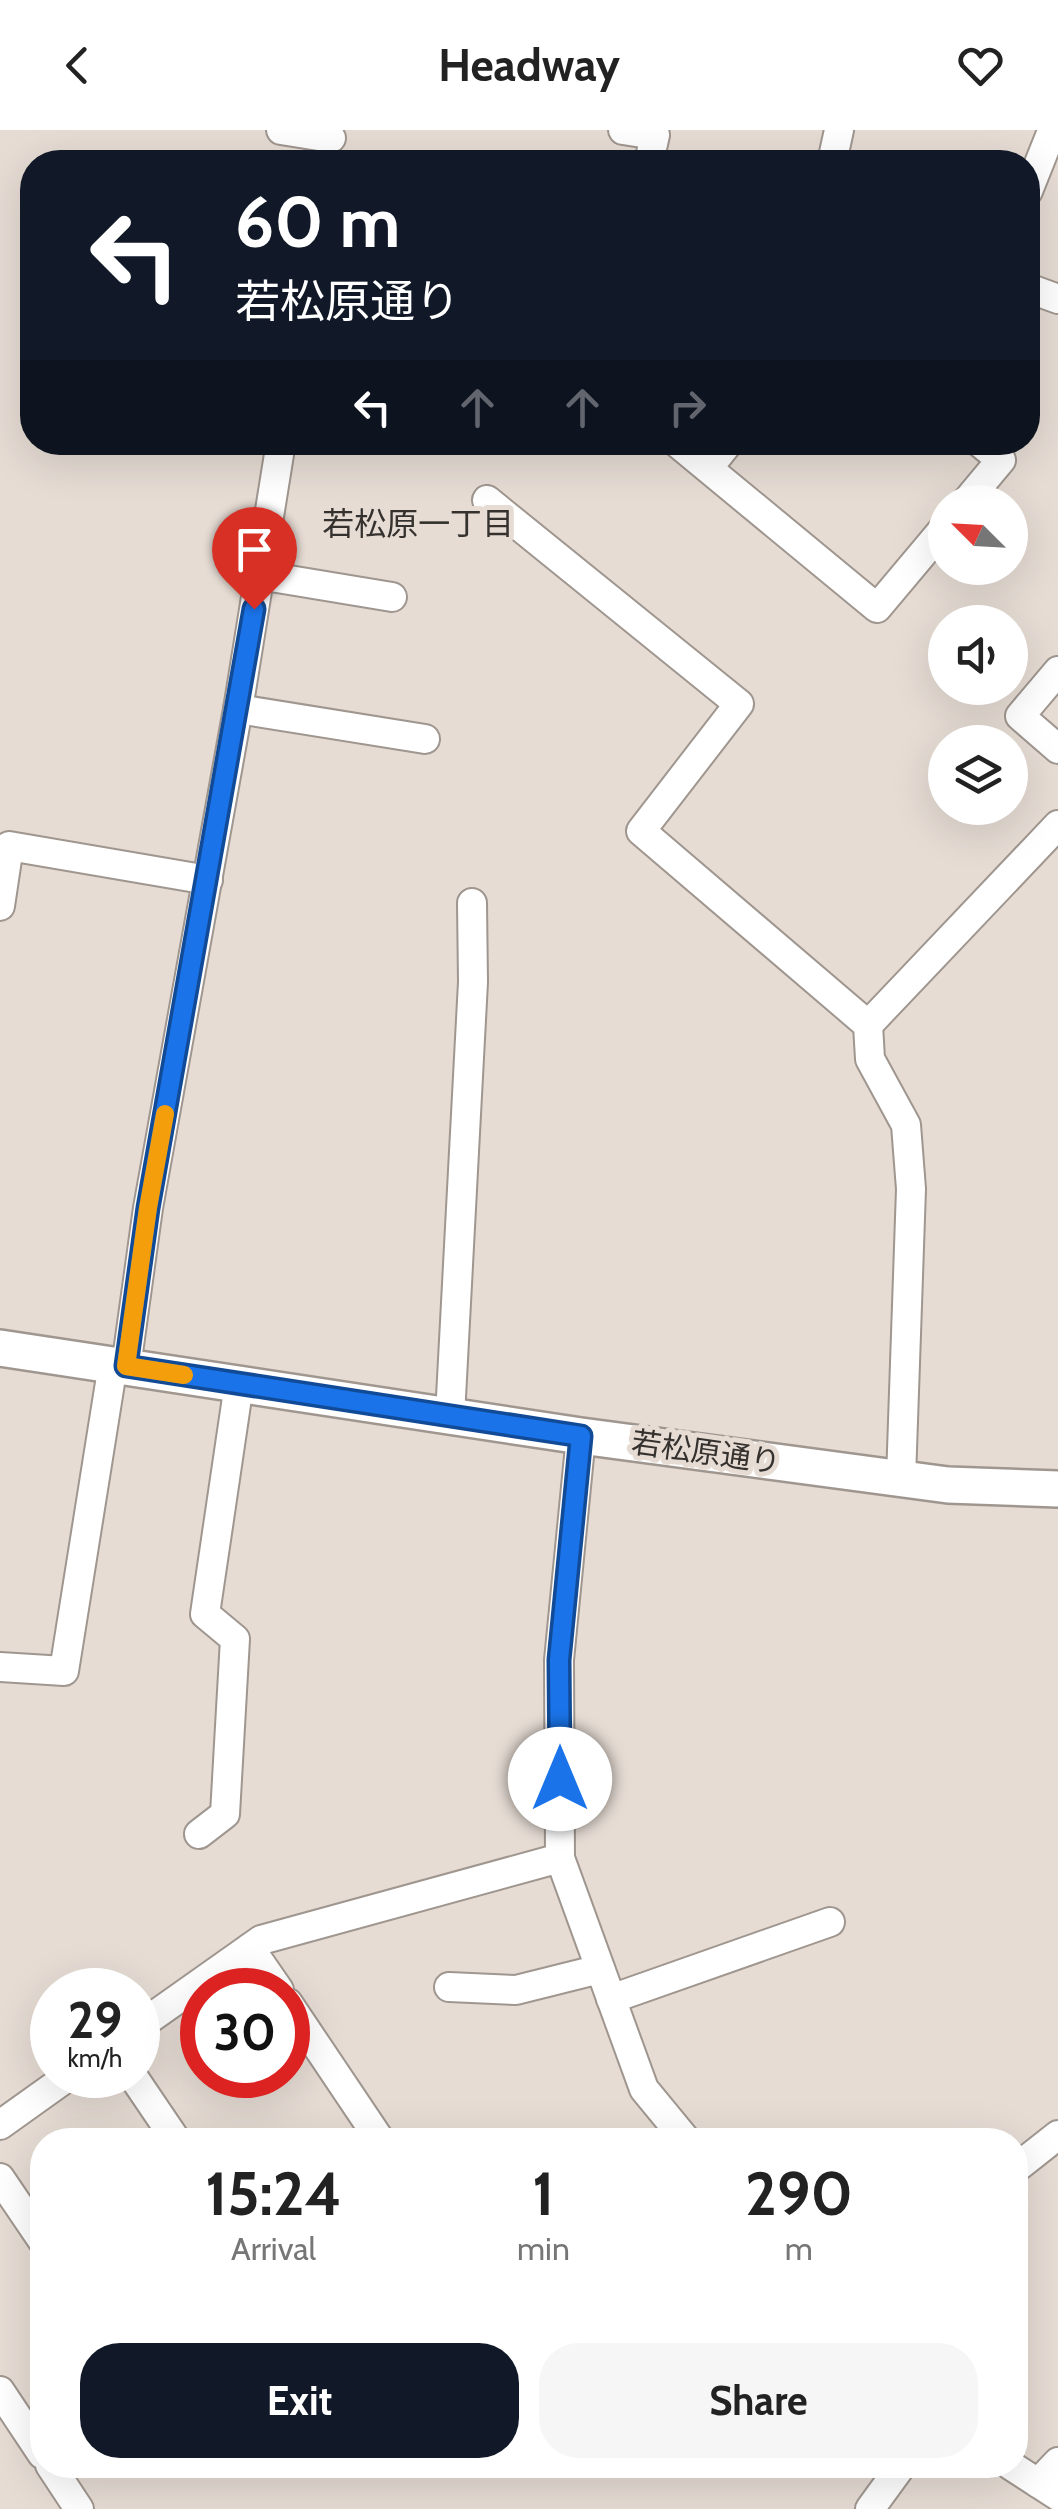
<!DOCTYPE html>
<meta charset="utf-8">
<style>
:root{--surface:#fff;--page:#f6f6f6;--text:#222;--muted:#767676;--accent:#111827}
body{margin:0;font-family:Cabin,"Noto Sans JP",sans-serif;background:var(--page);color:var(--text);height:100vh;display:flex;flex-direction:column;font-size:38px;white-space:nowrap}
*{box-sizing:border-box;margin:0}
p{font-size:32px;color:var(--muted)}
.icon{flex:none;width:55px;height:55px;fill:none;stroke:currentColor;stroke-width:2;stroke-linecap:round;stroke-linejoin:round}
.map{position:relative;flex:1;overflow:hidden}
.side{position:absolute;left:30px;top:1998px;width:998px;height:350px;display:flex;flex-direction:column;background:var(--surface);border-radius:40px;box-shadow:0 10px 40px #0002}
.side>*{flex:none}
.top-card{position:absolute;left:20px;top:20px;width:1020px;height:305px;border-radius:40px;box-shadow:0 10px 40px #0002;background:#111827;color:#fff;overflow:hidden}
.needle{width:65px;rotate:294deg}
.buttons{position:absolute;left:928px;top:355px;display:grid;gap:20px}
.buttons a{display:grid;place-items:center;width:100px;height:100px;border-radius:50%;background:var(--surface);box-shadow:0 10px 40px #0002;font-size:50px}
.speed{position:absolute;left:30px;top:1838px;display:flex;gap:20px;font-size:50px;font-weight:700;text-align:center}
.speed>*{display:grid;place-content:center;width:130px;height:130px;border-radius:50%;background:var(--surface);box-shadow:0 10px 40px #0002;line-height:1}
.speed small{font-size:25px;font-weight:400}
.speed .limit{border:15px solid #d22;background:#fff;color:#111}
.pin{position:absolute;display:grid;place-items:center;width:85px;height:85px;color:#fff;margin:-102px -42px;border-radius:50% 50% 50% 0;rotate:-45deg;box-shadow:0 0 10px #0007}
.pin .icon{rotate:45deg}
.me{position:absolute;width:110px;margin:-55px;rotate:0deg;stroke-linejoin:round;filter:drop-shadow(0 0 8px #0008)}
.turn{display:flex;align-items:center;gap:35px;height:210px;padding:0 50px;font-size:45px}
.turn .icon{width:130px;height:130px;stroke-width:2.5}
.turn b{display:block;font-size:70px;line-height:85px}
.lanes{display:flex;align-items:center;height:95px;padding:0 50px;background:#0003;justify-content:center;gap:50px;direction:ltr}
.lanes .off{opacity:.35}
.eta{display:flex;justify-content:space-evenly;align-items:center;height:170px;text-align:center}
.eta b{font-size:60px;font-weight:800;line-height:70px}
.button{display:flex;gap:20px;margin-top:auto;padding:20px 50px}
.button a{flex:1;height:115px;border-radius:40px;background:var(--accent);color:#fff;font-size:40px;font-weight:800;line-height:115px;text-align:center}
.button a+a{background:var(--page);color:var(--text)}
header{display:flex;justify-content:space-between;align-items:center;height:130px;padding:0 50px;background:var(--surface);font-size:45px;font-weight:800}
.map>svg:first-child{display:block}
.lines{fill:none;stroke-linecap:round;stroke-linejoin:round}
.minor-casing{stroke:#9f968f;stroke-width:32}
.tertiary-casing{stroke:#9f968f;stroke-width:40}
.minor{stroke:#fff;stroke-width:28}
.tertiary{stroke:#fff;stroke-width:35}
.route-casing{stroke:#114b97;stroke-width:25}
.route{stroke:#1a73e8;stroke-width:18}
.slow{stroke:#f59e0b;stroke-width:18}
.labels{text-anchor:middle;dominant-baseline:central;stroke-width:10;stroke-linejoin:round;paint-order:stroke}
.street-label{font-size:30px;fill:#35312e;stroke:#e6dcd4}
.neighbourhood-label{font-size:32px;fill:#35312e;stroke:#e6dcd4}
</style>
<header><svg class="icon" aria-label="back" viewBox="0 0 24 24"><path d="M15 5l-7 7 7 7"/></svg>Headway<svg class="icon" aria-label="heart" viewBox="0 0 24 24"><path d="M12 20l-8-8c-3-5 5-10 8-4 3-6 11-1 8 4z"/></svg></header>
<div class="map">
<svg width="1058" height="2379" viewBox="0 0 1058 2379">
<rect width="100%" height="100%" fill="#e6dcd4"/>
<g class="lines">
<g class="minor-casing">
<g id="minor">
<polyline points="281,0 331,8"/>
<polyline points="623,0 655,5 649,32"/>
<polyline points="832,32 839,0"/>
<polyline points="1028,61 1052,1 1058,4"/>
<polyline points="1028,158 1058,169"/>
<polyline points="676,312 877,478 945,397"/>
<polyline points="709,337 729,312"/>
<polyline points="487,370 739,574 641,701 868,895 870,929 906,995 911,1059 901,1349"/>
<polyline points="966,372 1001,330 979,312"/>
<polyline points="259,445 392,467"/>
<polyline points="1058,541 1020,586 1058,619"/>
<polyline points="238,579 425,609"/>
<polyline points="0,776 9,716 208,750"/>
<polyline points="868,895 1058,695"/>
<polyline points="126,1237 148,1078 238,579 281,312"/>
<polyline points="450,1286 473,852 472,773"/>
<polyline points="581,1306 559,1530 560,1728 644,1959 686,2010"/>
<polyline points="0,1537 64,1541 113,1234"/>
<polyline points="199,1704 225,1684 235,1509 205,1484 239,1254"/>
<polyline points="250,1818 279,1860"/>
<polyline points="449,1857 516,1860 600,1839"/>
<polyline points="611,1869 830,1792"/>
<polyline points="288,1873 380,2010"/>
<polyline points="138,1897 261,1810 560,1728"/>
<polyline points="132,1945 176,2010"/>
<polyline points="0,1995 70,1945"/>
<polyline points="1015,2039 1058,2005"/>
<polyline points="0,2048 42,2110"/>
<polyline points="0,2261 42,2324"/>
<polyline points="50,2335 79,2379"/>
<polyline points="1010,2335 1058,2366"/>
<polyline points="1038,2353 1058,2332"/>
<polyline points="870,2379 902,2335"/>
</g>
</g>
<g class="tertiary-casing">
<polyline id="tertiary" points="0,1218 581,1306 948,1355 1058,1359"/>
</g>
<use href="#minor" class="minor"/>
<use href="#tertiary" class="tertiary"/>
</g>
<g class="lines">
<g class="route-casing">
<polyline id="route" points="254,479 148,1078 126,1236 581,1306 559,1530 560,1649"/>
</g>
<use href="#route" class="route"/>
<polyline class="slow" points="165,984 148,1078 126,1236 184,1245"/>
</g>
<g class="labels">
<g class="street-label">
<text transform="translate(706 1322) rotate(8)">若松原通り</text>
</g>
<g class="neighbourhood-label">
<text x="418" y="393">若松原一丁目</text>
</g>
</g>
</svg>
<div class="buttons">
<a><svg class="needle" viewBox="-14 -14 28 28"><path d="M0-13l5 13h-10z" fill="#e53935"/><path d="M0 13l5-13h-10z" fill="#767676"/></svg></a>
<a><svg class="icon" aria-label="sound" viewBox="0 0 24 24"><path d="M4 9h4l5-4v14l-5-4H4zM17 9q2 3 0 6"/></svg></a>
<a><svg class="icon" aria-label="layers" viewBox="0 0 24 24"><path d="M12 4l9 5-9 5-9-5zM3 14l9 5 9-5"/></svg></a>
</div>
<div class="speed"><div>29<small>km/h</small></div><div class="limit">30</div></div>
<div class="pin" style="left:254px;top:479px;background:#d93025"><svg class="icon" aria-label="arrive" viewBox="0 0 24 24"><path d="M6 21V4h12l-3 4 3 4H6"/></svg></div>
<svg class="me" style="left:560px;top:1649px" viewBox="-20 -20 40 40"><circle r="19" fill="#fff"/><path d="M0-13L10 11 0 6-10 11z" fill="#1a73e8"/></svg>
<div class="top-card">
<div class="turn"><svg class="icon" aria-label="left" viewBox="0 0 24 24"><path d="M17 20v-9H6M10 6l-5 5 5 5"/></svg><div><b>60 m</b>若松原通り</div></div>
<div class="lanes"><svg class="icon" aria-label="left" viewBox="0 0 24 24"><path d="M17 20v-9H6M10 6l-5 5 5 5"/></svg><svg class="icon off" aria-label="ahead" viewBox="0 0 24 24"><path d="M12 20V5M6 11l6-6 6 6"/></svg><svg class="icon off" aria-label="ahead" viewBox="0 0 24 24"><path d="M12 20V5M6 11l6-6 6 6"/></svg><svg class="icon off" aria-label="right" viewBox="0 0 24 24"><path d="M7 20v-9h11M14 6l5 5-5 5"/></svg></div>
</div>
<section class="side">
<div class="eta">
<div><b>15:24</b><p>Arrival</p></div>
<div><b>1</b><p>min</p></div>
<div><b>290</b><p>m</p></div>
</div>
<div class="button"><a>Exit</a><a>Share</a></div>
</section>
</div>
